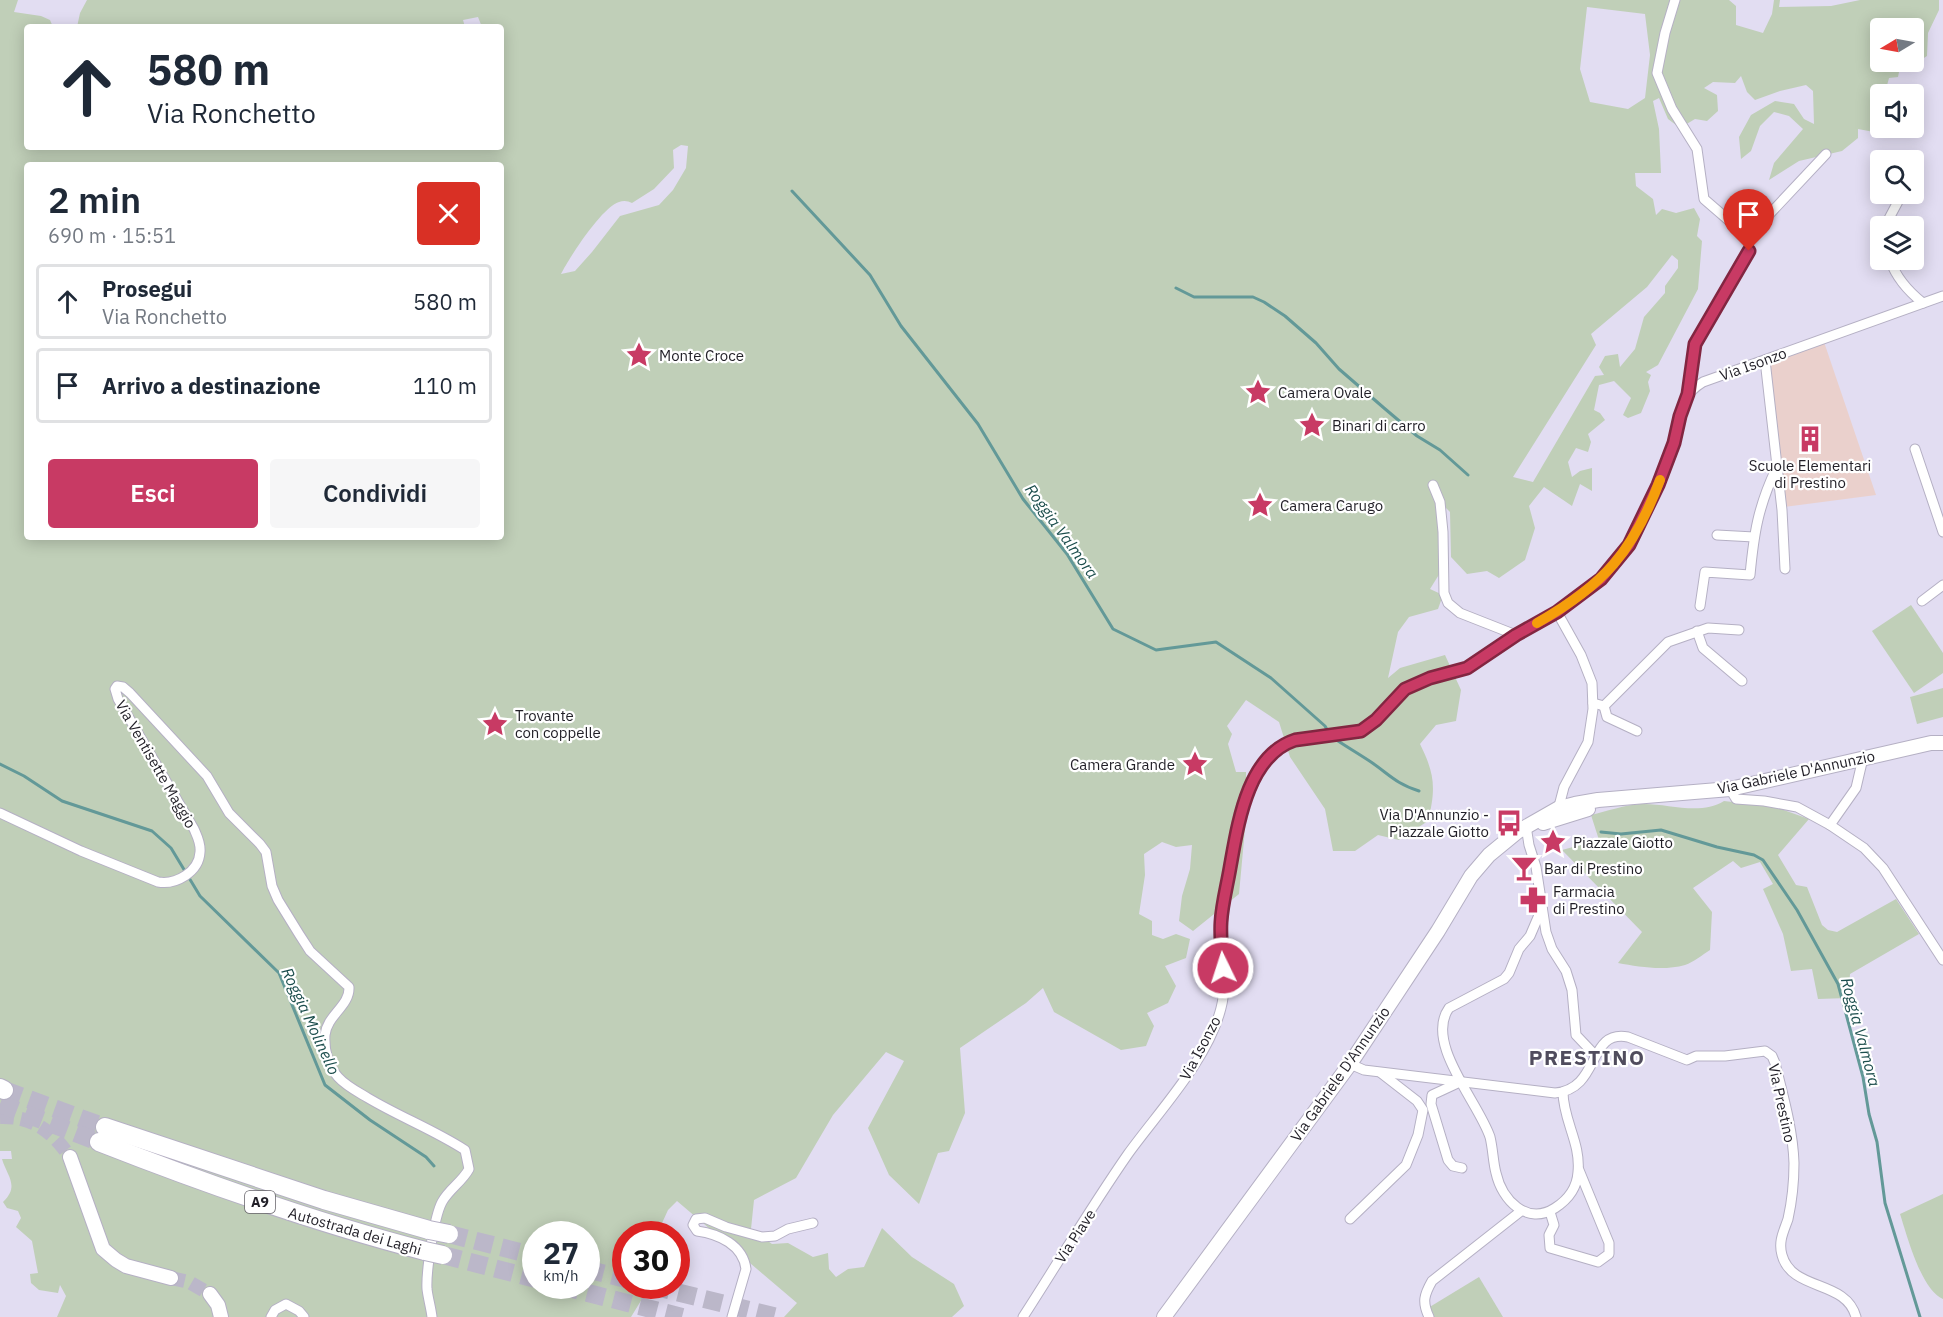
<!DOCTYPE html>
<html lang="it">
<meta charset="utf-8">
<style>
:root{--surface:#fff;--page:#f6f6f7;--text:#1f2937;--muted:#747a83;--line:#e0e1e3;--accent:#c83a64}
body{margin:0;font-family:"IBM Plex Sans",sans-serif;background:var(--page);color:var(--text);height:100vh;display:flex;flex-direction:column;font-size:22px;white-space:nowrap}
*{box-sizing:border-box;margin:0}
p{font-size:20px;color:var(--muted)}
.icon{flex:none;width:33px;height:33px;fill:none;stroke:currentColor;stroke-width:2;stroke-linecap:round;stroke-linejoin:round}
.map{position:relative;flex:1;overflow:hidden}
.drawer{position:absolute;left:24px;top:162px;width:480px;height:378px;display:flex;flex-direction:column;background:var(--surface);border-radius:6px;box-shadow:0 3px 15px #0003}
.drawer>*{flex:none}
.top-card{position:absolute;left:24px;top:24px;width:480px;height:126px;border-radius:6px;box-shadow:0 3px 15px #0003;background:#fff;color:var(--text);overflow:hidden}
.needle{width:39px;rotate:260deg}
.controls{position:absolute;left:1870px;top:18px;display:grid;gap:12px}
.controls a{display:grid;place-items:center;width:54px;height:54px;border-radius:6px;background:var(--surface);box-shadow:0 3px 15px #0003;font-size:30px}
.speed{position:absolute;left:522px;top:1221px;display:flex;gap:12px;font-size:30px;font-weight:700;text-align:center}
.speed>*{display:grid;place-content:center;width:78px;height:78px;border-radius:50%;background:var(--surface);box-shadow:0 3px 15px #0003;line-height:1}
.speed small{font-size:15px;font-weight:400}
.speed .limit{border:9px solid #d22;background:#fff;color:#111}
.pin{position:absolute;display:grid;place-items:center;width:51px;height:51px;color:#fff;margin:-62px -26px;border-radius:50% 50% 50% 0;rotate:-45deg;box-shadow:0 0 6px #0007}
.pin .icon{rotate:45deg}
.me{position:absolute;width:66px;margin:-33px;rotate:356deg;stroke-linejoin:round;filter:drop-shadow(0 0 4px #0008)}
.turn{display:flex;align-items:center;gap:21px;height:126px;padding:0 24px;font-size:27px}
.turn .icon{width:78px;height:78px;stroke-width:2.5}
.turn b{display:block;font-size:42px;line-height:51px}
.round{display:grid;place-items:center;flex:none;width:63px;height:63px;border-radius:6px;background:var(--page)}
.overview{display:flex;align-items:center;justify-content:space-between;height:102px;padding:0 24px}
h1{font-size:36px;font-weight:600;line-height:45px}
.primary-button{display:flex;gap:12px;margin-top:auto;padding:12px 24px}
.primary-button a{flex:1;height:69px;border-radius:6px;background:var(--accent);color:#fff;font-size:24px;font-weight:600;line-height:69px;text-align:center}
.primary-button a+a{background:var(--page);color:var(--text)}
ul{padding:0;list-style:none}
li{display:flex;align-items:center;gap:18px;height:75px;margin:0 12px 9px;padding:0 12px;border:3px solid var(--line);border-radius:6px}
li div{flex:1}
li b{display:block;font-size:22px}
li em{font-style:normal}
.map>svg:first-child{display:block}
.education{fill:#ead0cc}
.green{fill:#c0cfb8;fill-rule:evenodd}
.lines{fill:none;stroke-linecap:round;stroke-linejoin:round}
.stream{stroke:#639998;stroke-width:3}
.secondary-tunnel{stroke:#bbb7c9;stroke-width:14;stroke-dasharray:14 7;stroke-linecap:butt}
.highway-tunnel{stroke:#bbb7c9;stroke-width:18;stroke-dasharray:18 9;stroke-linecap:butt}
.street-casing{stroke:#b5b0c4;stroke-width:11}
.secondary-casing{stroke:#b5b0c4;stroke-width:16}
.highway-casing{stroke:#b5b0c4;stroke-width:20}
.street{stroke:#fff;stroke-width:9}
.secondary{stroke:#fff;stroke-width:14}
.highway{stroke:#fff;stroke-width:18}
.highway-bridge-casing{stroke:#b5b0c4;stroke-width:20;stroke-linecap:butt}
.highway-bridge{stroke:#fff;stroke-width:18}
.route-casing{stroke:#822641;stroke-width:15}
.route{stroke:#c83a64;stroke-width:10}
.slow{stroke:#f59e0b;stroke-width:10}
.labels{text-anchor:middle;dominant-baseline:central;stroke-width:4.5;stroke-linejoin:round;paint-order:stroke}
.shield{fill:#fff;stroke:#646268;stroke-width:1.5}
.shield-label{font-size:14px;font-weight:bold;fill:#211f27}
.poi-label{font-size:15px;fill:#211f27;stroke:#fff;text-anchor:start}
.street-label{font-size:15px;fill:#211f27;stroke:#fff}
.water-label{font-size:16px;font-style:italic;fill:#1c4e4d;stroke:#fff}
.district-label{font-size:21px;font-weight:bold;letter-spacing:1.5px;fill:#504c5d;stroke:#fff}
</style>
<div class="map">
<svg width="1943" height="1317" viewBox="0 0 1943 1317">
<rect width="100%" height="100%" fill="#e2ddf2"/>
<polygon class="education" points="1824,342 1876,495 1784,507 1768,361"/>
<g class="green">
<path d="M0 0H18L14 12 41 16 50 20 53 27H27V147H501V27H482L478 17 463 20 465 27H77L80 13 87 0H1729L1736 6V25L1763 33 1772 14 1774 0H1780L1779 7 1831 6 1860 0H1939V10L1928 33 1927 56 1916 63 1913 62 1914 28H1881V62H1901L1898 77 1889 78 1885 93 1872 105 1876 111 1874 132 1858 129V138L1842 151 1799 161 1769 180 1774 163 1803 129 1789 116 1774 112 1760 126 1751 151 1741 159 1739 137 1751 115 1775 101 1794 104 1804 119 1814 124 1813 91 1806 85 1780 91 1755 100 1747 92 1741 76 1735 83 1713 82 1704 88 1717 95 1718 111 1707 121 1695 119 1680 128 1668 119 1659 98 1653 101 1659 129 1661 173H1635L1636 186 1653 199 1656 215 1662 209 1676 213 1694 208 1700 219 1697 236 1702 241 1698 289 1658 365 1646 372 1651 375 1648 382 1650 391 1641 413 1628 418 1623 415 1631 398 1614 381 1599 385 1594 410 1600 413 1605 420 1588 434 1591 442 1588 452 1576 448 1568 462 1572 477 1580 471 1592 468V491L1580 484 1572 506 1544 487 1529 506 1535 528 1525 560 1499 578 1487 571 1467 574 1451 557 1450 512 1433 495 1441 516 1440 573 1430 589 1443 595 1438 609 1409 617 1398 632 1388 678 1400 668 1445 655 1461 690 1456 721 1436 725 1420 744C1435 774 1436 789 1428 821L1399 840 1378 835 1355 851H1333L1325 809 1290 757 1279 722 1246 700 1227 726 1232 734 1228 744 1236 772H1246V818L1239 894 1193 931 1179 921 1182 896 1190 869 1192 845 1176 847 1162 842 1144 854 1145 875 1139 914 1152 921V935L1163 939 1176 934 1190 939 1186 958 1165 966 1176 986 1168 1003 1147 1013 1154 1026 1146 1046 1121 1050 1054 1012 1043 988 1026 1003 960 1048 965 1113 949 1151 938 1153 919 1204 889 1175 868 1128 904 1061 886 1052 833 1115 796 1178 754 1200 751 1229 772 1244 788 1243 813 1257 828 1253 829 1269 836 1277 848 1269 864 1267 882 1228 912 1257 954 1284 964 1306 952 1317H784L797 1303 677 1201 668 1210 657 1234H626V1286H650L631 1317H57L66 1296 60 1285 58 1293 39 1290 31 1283 30 1274 38 1273 32 1241 16 1227 21 1218 18 1211 7 1208 3 1202C20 1186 7 1176 2 1159H12L11 1151H0ZM1587 7 1645 14 1650 55 1645 98 1628 109 1590 102 1580 69ZM681 145 688 146 686 168 673 190 659 205 620 216 592 252 575 271 561 274C569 258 602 207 619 202 624 200 628 201 632 203L654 189 674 168 673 150ZM27 165H501V537H27ZM1672 255 1678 260V268L1665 286V293L1644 317 1635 349 1620 367 1618 354 1605 356 1599 367 1604 375 1595 376 1533 482 1513 477 1596 345 1591 334 1647 287ZM536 1234H586V1286H536Z"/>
<polygon points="1911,605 1943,653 1943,673 1914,693 1872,631"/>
<polygon points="1943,688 1943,717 1917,724 1910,697"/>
<path d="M1724 801 1775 807 1809 819 1778 855 1796 885 1807 887 1822 925 1828 930 1837 932 1896 899 1919 934 1850 974 1848 998 1818 999 1812 969 1791 971 1783 934 1763 889 1773 884 1760 862 1741 868 1733 861 1693 888 1712 912 1710 950C1702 955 1694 962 1685 965 1664 971 1639 967 1618 963L1642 932 1562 850 1599 840 1591 815C1607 811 1625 805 1641 804 1667 803 1700 816 1724 801Z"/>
<path d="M1943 1194V1299C1921 1290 1907 1235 1900 1214Z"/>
<polygon points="1479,1277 1503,1317 1434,1317 1428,1308"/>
</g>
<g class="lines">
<g class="stream">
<polyline points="792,191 870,275 901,326 978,424 1023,499 1067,554 1113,629 1156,650 1216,642 1271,678 1325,726 1330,735"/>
<polyline points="1176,288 1194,297 1253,297 1264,302 1285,316 1316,343 1339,369 1384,408 1417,436 1440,450 1468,475"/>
<path d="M1335 739C1347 747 1359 754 1371 762 1390 775 1395 783 1419 791"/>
<polyline points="0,764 24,776 62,801 152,831 171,848 200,896 279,973 325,1085 370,1120 426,1157 434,1166"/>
<polyline points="1601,832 1621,834 1661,830 1717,847 1754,855 1763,860 1797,910 1838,984 1863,1077 1869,1114 1877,1142 1885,1203 1920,1317"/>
</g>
<g class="secondary-tunnel">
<path d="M0 1117C33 1116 52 1131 70 1157"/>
<polyline points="171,1278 189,1282 210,1294"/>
</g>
<g class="highway-tunnel">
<polyline points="4,1090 105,1127"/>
<polyline points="0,1104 99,1142"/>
<polyline points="449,1234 536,1256"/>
<polyline points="443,1255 536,1279"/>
<polyline points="586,1269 626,1279"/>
<polyline points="561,1286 682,1317"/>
<polyline points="652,1286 777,1317"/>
</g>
<g class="street-casing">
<g id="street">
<polyline points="1675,0 1665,33 1657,73 1672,109 1697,149 1704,199 1748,237 1749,251 1695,344 1688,394"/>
<polyline points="1885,226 1902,194"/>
<polyline points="1748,237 1826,154"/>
<path d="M1890 260C1896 277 1909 292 1923 303"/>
<polyline points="1765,360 1782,510 1785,569"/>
<polyline points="1915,449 1943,532"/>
<polyline points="1433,485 1440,502 1443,532 1444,593 1448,603 1460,613 1516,635"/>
<polyline points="1717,535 1754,537"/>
<polyline points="1922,601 1943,585"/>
<path d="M1700 606 1705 572 1750 575C1754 533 1758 507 1776 469"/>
<polyline points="1557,612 1581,655 1592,683 1593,709 1588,742 1564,787 1558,810"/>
<polyline points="1697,631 1703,648 1742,681"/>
<polyline points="1593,703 1604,706 1668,642 1708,628 1739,630"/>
<polyline points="1604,706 1607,717 1637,731"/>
<polyline points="1730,789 1736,799 1764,801 1797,807 1830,825 1864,848 1883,868 1943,960"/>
<path d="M0 813 81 851 158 882C176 885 199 872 200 852 201 843 197 836 194 829L118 699 115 689 117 686 123 687 130 693 207 776 229 813 260 844 266 852 272 886 278 900 299 934 310 951 349 987C350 1006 327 1015 325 1035 324 1049 328 1066 338 1077 346 1086 358 1092 368 1098 400 1117 434 1130 465 1150L469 1169C462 1182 449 1189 442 1202 434 1217 426 1272 427 1289 428 1298 431 1308 432 1317"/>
<polyline points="1830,825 1856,788 1863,758"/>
<polyline points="1526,826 1529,845 1536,867 1546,932 1552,949 1566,971 1572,990 1576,1035 1595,1055"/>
<path d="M1542 908 1530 936 1519 949 1509 973 1504 979 1449 1008C1424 1043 1479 1103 1490 1137 1493 1149 1493 1162 1496 1173 1502 1200 1527 1226 1555 1208 1569 1199 1577 1188 1578 1172 1581 1143 1563 1120 1563 1092"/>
<path d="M1350 1064 1364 1070 1555 1093C1601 1089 1587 1029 1628 1037L1687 1060 1696 1056H1725L1765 1051 1772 1056 1775 1063C1783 1095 1793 1130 1794 1163 1794 1181 1792 1201 1788 1219 1784 1231 1778 1241 1782 1255 1792 1292 1846 1279 1856 1317"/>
<polyline points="1460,1082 1432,1095 1431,1104 1448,1160 1453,1166 1462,1168"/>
<polyline points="1550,1212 1554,1225 1549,1235 1550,1248 1598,1262 1609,1254 1609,1243 1579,1170"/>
<polyline points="1350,1219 1406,1165 1418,1135 1423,1110 1417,1101 1381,1073"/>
<polyline points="271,1317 275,1310 286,1304 299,1311 304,1317"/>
<path d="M732 1317 746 1269C743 1245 719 1234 697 1231L693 1225 696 1219 705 1218 726 1227 762 1237 775 1236 788 1229 813 1223"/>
<path d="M1023 1317C1058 1263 1091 1207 1128 1154 1159 1111 1208 1060 1221 1008 1228 982 1221 953 1221 927 1221 911 1225 894 1228 878 1236 836 1241 788 1270 755 1293 728 1329 742 1358 732 1380 724 1390 699 1409 687 1427 676 1449 676 1468 668 1484 660 1499 646 1514 636 1544 617 1577 602 1602 577 1629 551 1645 517 1659 482 1665 469 1671 455 1675 441 1681 416 1678 397 1703 382L1943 296"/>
<path d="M1429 1317C1422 1302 1424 1295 1432 1281L1521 1211"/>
</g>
</g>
<g class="secondary-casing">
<g id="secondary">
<polyline points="1543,823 1588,809"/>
<polyline points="70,1157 103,1249 116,1260 126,1266 171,1278"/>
<polyline points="210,1294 218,1305 221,1317"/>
<polyline points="1164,1317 1350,1064 1438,931 1471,876 1489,855 1517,832 1559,808 1575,804 1598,800 1730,789 1931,743 1943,743"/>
</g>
</g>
<g class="highway-casing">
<g id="highway">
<polyline points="0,1088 4,1090"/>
<polyline points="105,1127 324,1200 429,1230"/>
<path d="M99 1142C206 1184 313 1222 425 1251"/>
</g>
</g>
<use href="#street" class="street"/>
<use href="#secondary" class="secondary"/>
<use href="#highway" class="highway"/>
<g class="highway-bridge-casing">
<g id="highway-bridge">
<polyline points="429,1230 449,1234"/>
<polyline points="425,1251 443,1255"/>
</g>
</g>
<use href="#highway-bridge" class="highway-bridge"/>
</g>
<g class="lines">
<g class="route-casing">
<path id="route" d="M1223 968C1222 953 1220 937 1221 922 1222 904 1227 886 1230 868 1238 824 1247 756 1295 740L1361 731 1376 720 1405 689 1430 678 1467 668 1516 635 1557 612 1601 579 1629 545 1658 485 1674 443 1680 416 1688 394 1695 344 1749 251"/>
</g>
<use href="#route" class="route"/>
<path class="slow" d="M1537 623C1604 585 1633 552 1660 480"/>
</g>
<defs>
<g id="sight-bare" transform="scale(2.07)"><path d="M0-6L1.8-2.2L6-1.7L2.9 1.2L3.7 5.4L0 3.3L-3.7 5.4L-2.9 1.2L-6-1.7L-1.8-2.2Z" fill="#c83a64" stroke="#fff" stroke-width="2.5" paint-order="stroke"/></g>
<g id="building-bare" transform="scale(2.07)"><path d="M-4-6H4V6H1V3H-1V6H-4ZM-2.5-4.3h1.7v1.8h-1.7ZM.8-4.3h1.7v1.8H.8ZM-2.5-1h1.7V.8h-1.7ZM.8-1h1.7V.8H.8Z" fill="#c83a64" stroke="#fff" stroke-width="2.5" paint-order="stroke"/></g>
<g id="bus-bare" transform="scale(2.07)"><path d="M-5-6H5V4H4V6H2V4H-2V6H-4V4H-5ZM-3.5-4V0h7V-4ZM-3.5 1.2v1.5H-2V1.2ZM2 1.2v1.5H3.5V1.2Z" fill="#c83a64" stroke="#fff" stroke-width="2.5" paint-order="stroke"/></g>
<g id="bar-bare" transform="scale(2.07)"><path d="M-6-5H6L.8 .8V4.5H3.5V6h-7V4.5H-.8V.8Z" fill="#c83a64" stroke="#fff" stroke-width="2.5" paint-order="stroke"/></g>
<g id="pharmacy-bare" transform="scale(2.07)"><path d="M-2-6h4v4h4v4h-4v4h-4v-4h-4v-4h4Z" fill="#c83a64" stroke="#fff" stroke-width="2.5" paint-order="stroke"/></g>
</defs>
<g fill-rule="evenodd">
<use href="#sight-bare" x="639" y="355"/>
<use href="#sight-bare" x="1258" y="392"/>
<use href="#sight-bare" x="1312" y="425"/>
<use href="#building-bare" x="1810" y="439"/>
<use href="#sight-bare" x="1260" y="505"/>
<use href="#sight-bare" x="495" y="724"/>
<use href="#sight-bare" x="1195" y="764"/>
<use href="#bus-bare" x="1509" y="823"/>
<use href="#sight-bare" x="1553" y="842"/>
<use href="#bar-bare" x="1524" y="868"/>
<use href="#pharmacy-bare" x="1533" y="900"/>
</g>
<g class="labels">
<rect class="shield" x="245" y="1191" width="30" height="22" rx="4.5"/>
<g class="shield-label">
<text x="260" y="1202">A9</text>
</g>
<g class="poi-label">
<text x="659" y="355">Monte Croce</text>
<text x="1278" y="392">Camera Ovale</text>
<text x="1332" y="425">Binari di carro</text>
<text x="1810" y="465" text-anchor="middle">Scuole Elementari<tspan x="1810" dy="17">di Prestino</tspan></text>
<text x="1280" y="505">Camera Carugo</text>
<text x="515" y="715">Trovante<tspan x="515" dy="17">con coppelle</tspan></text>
<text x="1175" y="764" text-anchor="end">Camera Grande</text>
<text x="1489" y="814" text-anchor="end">Via D'Annunzio -<tspan x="1489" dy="17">Piazzale Giotto</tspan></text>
<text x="1573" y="842">Piazzale Giotto</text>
<text x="1544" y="868">Bar di Prestino</text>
<text x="1553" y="891">Farmacia<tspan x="1553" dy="17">di Prestino</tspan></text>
</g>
<g class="street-label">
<text transform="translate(1753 364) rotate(-20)">Via Isonzo</text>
<text transform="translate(156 764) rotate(60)">Via Ventisette Maggio</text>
<text transform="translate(1796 772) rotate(-12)">Via Gabriele D'Annunzio</text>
<text transform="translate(1200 1048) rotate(-62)">Via Isonzo</text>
<text transform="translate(1340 1074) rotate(-55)">Via Gabriele D'Annunzio</text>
<text transform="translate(1782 1103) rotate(78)">Via Prestino</text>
<text transform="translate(355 1231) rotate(16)">Autostrada dei Laghi</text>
<text transform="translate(1075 1236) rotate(-57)">Via Piave</text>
</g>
<g class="water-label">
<text transform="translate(1062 531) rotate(54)">Roggia Valmora</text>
<text transform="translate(311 1021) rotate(65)">Roggia Molinello</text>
<text transform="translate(1861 1032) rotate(75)">Roggia Valmora</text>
</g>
<g class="district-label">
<text x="1587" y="1057">PRESTINO</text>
</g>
</g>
</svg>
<div class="controls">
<a><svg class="needle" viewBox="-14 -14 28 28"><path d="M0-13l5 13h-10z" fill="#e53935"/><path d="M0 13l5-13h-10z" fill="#747a83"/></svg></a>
<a><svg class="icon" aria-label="sound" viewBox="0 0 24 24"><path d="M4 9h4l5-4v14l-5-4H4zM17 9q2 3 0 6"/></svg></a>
<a><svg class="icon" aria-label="search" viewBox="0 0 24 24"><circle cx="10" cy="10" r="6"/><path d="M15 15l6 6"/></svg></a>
<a><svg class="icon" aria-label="layers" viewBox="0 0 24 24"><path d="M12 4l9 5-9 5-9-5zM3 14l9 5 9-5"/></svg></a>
</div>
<div class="speed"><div>27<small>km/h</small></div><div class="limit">30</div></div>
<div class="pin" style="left:1749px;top:251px;background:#d93025"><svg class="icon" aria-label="arrive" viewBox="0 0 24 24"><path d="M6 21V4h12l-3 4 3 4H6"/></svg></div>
<svg class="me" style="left:1223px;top:968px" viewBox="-20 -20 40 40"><circle r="17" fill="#c83a64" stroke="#fff" stroke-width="3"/><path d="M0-11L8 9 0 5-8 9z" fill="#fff"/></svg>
<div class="top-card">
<div class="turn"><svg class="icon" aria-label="ahead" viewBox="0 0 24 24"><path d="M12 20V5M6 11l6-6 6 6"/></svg><div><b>580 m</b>Via Ronchetto</div></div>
</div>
<section class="drawer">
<div class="overview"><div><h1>2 min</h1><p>690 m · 15:51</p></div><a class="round" style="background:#d93025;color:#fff"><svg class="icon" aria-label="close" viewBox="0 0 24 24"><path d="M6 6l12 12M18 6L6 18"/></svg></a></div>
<ul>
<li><svg class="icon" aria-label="ahead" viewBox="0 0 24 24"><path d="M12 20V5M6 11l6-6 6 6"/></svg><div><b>Prosegui</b><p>Via Ronchetto</p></div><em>580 m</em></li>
<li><svg class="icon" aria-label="arrive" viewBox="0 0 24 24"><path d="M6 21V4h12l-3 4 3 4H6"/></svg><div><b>Arrivo a destinazione</b></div><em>110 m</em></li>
</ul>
<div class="primary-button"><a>Esci</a><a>Condividi</a></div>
</section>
</div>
